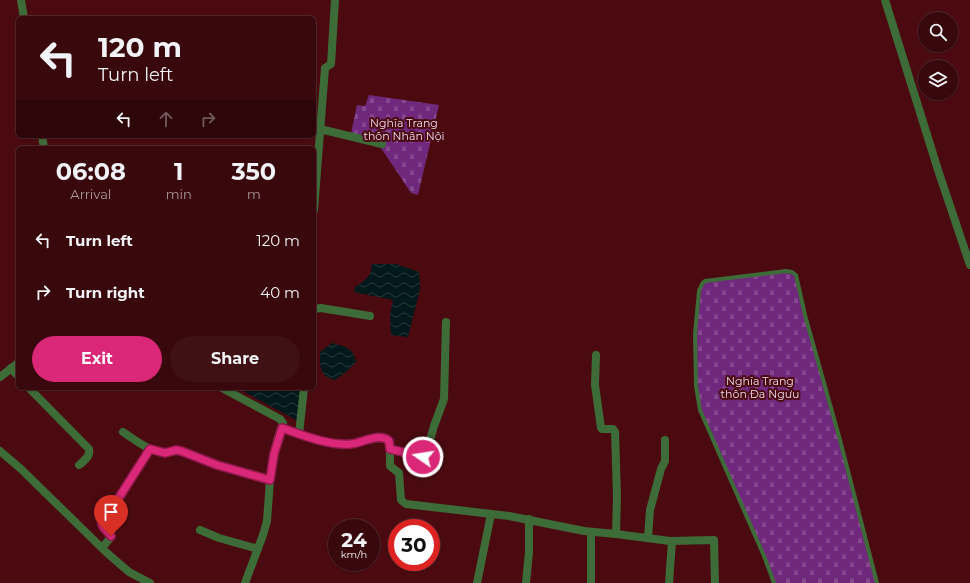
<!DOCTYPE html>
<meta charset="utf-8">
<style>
:root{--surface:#38080c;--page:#3f1115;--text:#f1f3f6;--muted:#ab9a9d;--line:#52292d;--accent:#db2777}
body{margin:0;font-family:Montserrat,sans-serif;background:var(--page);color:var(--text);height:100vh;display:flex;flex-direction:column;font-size:15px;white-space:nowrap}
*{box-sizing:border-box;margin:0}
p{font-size:13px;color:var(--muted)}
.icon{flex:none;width:22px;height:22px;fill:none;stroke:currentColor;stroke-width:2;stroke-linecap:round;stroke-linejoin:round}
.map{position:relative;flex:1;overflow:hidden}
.drawer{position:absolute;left:16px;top:146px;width:300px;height:244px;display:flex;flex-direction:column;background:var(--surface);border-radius:6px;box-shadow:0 1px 3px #0004,0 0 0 1px var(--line)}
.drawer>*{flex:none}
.banner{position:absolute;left:16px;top:16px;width:300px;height:122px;border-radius:6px;box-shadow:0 1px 3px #0004,0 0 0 1px var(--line);background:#38080c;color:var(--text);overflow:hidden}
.tools{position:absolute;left:918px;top:12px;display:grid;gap:8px}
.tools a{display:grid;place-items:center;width:40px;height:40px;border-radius:50%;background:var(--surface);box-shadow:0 1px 3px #0004,0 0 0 1px var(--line);font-size:20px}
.speed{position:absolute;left:328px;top:519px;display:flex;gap:8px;font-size:20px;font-weight:700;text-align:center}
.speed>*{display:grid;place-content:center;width:52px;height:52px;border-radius:50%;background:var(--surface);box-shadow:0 1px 3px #0004,0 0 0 1px var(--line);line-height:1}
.speed small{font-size:10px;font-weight:400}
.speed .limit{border:6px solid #d22;background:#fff;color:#111}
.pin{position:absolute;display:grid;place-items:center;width:34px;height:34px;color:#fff;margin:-41px -17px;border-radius:50% 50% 50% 0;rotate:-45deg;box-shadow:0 0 4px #0007}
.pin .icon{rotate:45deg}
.me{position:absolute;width:44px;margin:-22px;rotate:283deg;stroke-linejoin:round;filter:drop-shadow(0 0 3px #0008)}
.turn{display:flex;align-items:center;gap:14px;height:84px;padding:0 16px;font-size:18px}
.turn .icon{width:52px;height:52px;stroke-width:2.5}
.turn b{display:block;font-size:28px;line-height:34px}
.lanes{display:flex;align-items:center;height:38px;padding:0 16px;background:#0003;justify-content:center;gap:20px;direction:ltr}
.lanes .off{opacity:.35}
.eta{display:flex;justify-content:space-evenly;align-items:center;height:68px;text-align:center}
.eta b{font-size:24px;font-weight:700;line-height:28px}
.button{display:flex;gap:8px;margin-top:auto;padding:8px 16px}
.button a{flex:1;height:46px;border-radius:24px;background:var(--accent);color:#fff;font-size:16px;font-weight:700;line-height:46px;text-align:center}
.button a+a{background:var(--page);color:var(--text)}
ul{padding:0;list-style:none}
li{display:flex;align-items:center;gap:12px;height:52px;padding:0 16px}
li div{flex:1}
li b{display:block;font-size:15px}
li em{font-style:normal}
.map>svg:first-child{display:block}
.cemetery{fill:url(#cemetery-stones)}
.water{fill:url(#water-waves)}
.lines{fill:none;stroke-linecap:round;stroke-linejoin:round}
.lane{stroke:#3e6c38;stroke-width:4}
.street{stroke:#3e6c38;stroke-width:8}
.route-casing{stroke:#8e194d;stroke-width:10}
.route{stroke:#db2777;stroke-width:7}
.labels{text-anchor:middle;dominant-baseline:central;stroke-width:4;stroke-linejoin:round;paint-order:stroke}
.park-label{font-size:11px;fill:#efdbf2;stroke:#4b0a10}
</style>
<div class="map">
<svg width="970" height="583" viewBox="0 0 970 583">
<defs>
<pattern id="cemetery-stones" width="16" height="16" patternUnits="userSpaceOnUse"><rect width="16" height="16" fill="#70287c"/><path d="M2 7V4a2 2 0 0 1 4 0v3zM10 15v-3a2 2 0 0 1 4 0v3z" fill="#85478e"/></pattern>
<pattern id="water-waves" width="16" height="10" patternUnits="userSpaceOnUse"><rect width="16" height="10" fill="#02191b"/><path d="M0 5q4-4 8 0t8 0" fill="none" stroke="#283a3b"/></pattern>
</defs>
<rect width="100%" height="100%" fill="#4b0a10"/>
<g class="cemetery">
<polygon points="369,95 439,105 418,195 411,193 381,148 350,138 357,105 365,106"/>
<polygon points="781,272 796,275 876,583 774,583 700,410 696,386 695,334 702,284 705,281"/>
</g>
<g class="water">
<path d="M372 264H396L419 272 420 289 408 337 391 335 390 315 393 300 354 292 355 287C366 280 371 277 372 264Z"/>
<path d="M332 343C344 346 354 348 356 362L346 372 335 380C319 376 320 367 320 352Z"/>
<polygon points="237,388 300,388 298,421"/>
</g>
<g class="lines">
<polyline class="lane" points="774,583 764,556 700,410 696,386 695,334 699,291 702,284 705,281 786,271 792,272 796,275 805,315 840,440 877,583"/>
<g class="street">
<polyline points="21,0 24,18"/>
<polyline points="885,0 938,170 970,265"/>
<polyline points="320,129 382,144"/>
<polyline points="42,136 44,148"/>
<polyline points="314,210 325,68 331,64 335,0"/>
<polyline points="314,309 321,308 370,316"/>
<polyline points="596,355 595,385 601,428 602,429 613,429 615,432 617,496 616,534"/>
<polyline points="11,368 18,376"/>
<polyline points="0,377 18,363"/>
<path d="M29 388 89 449C91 456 84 461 79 465"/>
<polyline points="222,388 280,419 283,423 277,441 270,480 267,521 263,535 245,583"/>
<path d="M282 428C301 435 327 445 347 444 361 444 374 435 387 439L390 442V466L399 473 401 500 406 504 509 516 584 531 616 534 670 541 714 540 715 583"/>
<path d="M123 432C135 440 150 452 165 453 171 453 175 450 181 451L217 465 270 480"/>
<polyline points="299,434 304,388"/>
<polyline points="390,449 423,457 426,455 434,426 444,399 446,322"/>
<polyline points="0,451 21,469 107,553 129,572 150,583"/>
<polyline points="200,530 219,538 258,549"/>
<polyline points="648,538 650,510 661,469 665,461 665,440"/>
<path d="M102 548 111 537C109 530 99 528 102 519L120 496 150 449"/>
<polyline points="477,583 491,514"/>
<polyline points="526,583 529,552 529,519"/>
<polyline points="591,583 591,532"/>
<polyline points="669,583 672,541"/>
</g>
</g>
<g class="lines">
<g class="route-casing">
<path id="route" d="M111 536C107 530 100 527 102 519L120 496 150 449 165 453 176 450 181 451 217 465 270 480 274 454 282 428C302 435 329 446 351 444 362 443 380 432 389 441L390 449 423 457"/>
</g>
<use href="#route" class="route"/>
</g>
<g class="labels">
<g class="park-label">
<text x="404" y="123">Nghĩa Trang<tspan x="404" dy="13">thôn Nhân Nội</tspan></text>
<text x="760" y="381">Nghĩa Trang<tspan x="760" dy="13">thôn Đa Ngưu</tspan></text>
</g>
</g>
</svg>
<div class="tools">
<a><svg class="icon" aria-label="search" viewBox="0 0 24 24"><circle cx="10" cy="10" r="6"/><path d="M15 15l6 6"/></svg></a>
<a><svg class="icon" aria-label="layers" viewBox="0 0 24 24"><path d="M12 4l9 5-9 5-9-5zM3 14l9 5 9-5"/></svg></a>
</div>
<div class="speed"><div>24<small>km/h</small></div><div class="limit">30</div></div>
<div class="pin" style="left:111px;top:536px;background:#d93025"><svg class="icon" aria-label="arrive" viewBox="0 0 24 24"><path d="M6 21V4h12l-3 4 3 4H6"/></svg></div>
<svg class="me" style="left:423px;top:457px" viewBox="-20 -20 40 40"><circle r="17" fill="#db2777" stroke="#fff" stroke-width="3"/><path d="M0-11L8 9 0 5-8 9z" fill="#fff"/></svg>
<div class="banner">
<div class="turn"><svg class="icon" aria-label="left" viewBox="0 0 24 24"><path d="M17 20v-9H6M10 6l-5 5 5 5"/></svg><div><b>120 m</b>Turn left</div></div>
<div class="lanes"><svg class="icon" aria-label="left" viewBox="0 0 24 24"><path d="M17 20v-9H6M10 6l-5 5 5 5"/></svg><svg class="icon off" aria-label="ahead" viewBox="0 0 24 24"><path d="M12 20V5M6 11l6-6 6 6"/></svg><svg class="icon off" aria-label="right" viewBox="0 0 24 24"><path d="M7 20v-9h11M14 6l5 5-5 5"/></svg></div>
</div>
<section class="drawer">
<div class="eta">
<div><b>06:08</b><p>Arrival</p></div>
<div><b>1</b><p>min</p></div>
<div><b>350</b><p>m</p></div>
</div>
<ul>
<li><svg class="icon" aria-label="left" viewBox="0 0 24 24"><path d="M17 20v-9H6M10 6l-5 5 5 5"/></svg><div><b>Turn left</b></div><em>120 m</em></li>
<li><svg class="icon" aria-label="right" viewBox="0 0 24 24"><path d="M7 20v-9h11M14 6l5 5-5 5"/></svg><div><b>Turn right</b></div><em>40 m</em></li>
</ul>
<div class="button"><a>Exit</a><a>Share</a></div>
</section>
</div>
